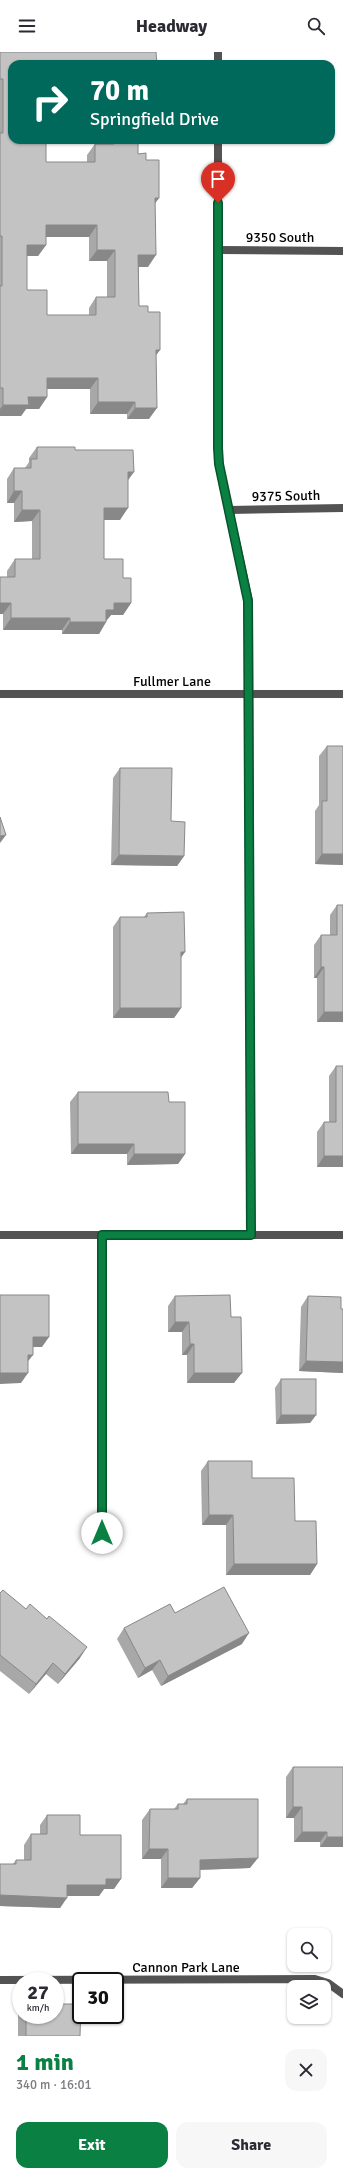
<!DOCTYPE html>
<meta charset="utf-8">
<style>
:root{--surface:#fff;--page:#f7f7f7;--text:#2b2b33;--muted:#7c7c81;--accent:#0b8043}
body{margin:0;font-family:Signika,sans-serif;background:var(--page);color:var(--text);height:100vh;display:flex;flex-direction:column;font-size:15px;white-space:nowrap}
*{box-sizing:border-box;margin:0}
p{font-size:13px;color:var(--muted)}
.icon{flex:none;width:22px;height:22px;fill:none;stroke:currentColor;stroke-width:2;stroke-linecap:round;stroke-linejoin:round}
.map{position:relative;height:1984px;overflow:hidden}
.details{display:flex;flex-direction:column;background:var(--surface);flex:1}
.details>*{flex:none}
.banner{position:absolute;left:8px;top:8px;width:327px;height:84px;border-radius:12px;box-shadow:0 1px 3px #0004;background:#00695c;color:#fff;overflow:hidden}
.tools{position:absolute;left:287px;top:1876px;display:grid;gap:8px}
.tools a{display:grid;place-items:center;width:44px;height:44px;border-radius:8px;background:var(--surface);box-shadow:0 1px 3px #0004;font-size:20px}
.speed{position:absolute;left:12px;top:1920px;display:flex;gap:8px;font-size:20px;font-weight:700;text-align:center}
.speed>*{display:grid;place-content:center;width:52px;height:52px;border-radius:50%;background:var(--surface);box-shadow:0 1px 3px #0004;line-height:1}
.speed small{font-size:10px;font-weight:400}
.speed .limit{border:2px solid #111;border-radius:6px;background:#fff;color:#111}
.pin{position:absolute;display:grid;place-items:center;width:34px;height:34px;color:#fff;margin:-41px -17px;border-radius:50% 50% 50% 0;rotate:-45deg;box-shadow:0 0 4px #0007}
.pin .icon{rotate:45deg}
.me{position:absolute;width:44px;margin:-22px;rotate:0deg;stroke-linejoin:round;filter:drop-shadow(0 0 3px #0008)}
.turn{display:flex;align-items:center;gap:14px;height:84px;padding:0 16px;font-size:18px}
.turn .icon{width:52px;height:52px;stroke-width:2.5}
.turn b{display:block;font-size:28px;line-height:34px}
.round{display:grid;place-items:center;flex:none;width:42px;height:42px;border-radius:12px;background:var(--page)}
.headline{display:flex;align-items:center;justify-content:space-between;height:68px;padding:0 16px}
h1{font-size:24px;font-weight:700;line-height:30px;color:var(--accent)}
.primary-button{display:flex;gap:8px;margin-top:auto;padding:8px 16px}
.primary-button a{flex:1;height:46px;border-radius:12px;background:var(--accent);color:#fff;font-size:16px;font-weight:700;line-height:46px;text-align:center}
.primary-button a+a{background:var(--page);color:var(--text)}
header{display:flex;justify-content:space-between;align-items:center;height:52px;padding:0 16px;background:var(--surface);font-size:18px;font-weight:700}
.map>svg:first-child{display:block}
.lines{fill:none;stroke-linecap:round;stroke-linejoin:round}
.minor{stroke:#535353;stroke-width:8}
.tertiary{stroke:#535353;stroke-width:8}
.wall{fill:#a8a8a8;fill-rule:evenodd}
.shaded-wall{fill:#888}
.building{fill:#c3c3c3;stroke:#888;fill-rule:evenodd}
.route-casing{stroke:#07532c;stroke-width:10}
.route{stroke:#0b8043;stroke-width:7}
.labels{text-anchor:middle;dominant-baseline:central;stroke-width:3;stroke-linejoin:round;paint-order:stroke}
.street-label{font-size:14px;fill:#000;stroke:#fff}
</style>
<header><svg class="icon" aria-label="menu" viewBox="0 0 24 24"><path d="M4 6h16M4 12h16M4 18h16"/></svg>Headway<svg class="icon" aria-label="search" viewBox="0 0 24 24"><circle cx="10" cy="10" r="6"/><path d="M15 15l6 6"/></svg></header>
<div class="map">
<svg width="343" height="1984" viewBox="0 0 343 1984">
<rect width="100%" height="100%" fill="#fff"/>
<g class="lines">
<g class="minor">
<polyline points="218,0 218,12"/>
<polyline points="218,88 218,396 219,412 249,549 251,1183"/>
<polyline points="218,198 343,199"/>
<polyline points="229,458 343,456"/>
<polyline points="0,1183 343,1183"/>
<polyline points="101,1183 102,1481"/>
<polyline points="0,1928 315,1927 328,1931 343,1942"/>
</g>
<polyline class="tertiary" points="0,642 343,642"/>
</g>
<g class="wall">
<path d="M0 0 12 12V88L46 110H87V103L95 92H109L112 88H138V102L146 108 159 146 155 151 148 215H139V254L148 260 156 303 149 367H127V362H90V337H47V345L39 357H26L21 364H0ZM46 185H89V209H107V245H96L89 256V263H47L27 238V204H38L46 193Z"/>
<polygon points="37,395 75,398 128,428 120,468 104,468 104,507 123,526 131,551 123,563 111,563 106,569 106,570 99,582 62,582 62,578 3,578 3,562 0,562 7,525 7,519 15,507 32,507 32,469 14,470 14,451 7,451 7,427 14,416 25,416 29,410 29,406"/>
<polygon points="327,694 343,813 315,812 315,759 319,753 319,704"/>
<polygon points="120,716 171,769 184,804 177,814 111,813 113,726"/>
<polygon points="337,853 343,970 317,970 317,926 314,926 314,893 321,883 330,883 330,863"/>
<polygon points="147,861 181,906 181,956 174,966 113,966 113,875 120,865 144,865"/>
<polygon points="336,1014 343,1014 343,1115 317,1115 317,1080 324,1070 329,1070 329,1024"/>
<polygon points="78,1040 169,1050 185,1102 178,1112 127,1113 127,1102 71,1102 70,1050"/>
<polygon points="175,1244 231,1265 234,1331 187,1331 187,1303 182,1303 182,1280 168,1280 168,1254"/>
<polygon points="308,1244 341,1257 343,1257 343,1321 299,1319 301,1255"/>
<polygon points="281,1327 316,1363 310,1371 276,1372 275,1336"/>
<polygon points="208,1409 252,1426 295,1469 317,1512 310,1523 226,1523 226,1473 202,1473 201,1419"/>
<polygon points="0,1541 80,1606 58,1632 46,1622 29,1642 0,1619"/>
<polygon points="175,1561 242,1592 161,1634 152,1618 138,1626 117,1587 124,1576"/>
<polygon points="293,1715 343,1795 320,1795 320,1790 294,1790 294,1766 286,1766 286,1725"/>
<polygon points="187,1747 250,1816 200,1818 200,1826 192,1836 161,1836 161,1807 142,1807 142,1768 150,1757 174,1757 178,1752 183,1752"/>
<polygon points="47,1763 80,1783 114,1837 104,1837 99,1844 67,1844 60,1856 0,1854 0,1812 13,1812 16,1808 24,1808 24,1793 31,1782 40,1782 40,1773"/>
<polygon points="21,1959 21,1963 55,1963 80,1984 18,1984 18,1962"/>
</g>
<g class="shaded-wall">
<polygon points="155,146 159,146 151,157"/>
<polygon points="46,173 97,173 89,185 38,185"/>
<polygon points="27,193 46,193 38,204 19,204"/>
<polygon points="97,198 115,198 107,209 89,209"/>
<polygon points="138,203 156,203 148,215 130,215"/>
<polygon points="156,298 160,298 152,309"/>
<polygon points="47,326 98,326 90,337 39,337"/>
<polygon points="28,345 47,345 39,357 26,357 21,364 0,364 0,357 3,353"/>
<polygon points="98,350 135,350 127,362 90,362"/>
<polygon points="135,356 157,356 149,367 127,367"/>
<polygon points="128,420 134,420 126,431"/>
<polygon points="14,439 22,439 14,451 7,451"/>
<polygon points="104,456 128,456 120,468 96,468"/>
<polygon points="22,458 40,458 32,469 14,470"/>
<polygon points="0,551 11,551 3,562 0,562"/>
<polygon points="114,551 131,551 123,563 111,563 106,569 106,558"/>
<polygon points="11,566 70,566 62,578 3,578"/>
<polygon points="70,570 106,570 99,582 62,582"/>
<polygon points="6,783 0,791 0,784"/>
<polygon points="322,802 343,802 343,813 315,812"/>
<polygon points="119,803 184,804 177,814 111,813"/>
<polygon points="181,900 185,900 178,910"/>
<polygon points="321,915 324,915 317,926 314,926"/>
<polygon points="120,956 181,956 174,966 113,966"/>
<polygon points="324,960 343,960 343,970 317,970"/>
<polygon points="78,1092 134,1092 127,1102 71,1102"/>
<polygon points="134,1102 185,1102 178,1112 127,1113"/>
<polygon points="324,1104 343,1104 343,1115 317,1115"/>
<polygon points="175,1270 189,1270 182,1280 168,1280"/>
<polygon points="33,1285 49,1285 42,1295 25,1295"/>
<polygon points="190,1292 194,1292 187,1303 182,1303"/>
<polygon points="28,1303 33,1303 25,1313"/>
<polygon points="306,1309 343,1310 343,1321 299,1319"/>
<polygon points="0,1321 28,1321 21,1331 0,1332"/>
<polygon points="194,1321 242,1321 234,1331 187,1331"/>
<polygon points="281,1363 316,1363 310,1371 276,1372"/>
<polygon points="209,1463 233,1463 226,1473 202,1473"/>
<polygon points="234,1512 317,1512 310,1523 226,1523"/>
<polygon points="249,1581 242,1592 161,1634 168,1624"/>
<polygon points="87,1595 80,1606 58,1632 65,1622"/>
<polygon points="160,1608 152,1618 138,1626 145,1616"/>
<polygon points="53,1611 46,1622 29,1642 36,1632"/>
<polygon points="293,1755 302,1755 294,1766 286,1766"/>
<polygon points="302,1780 327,1780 320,1790 294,1790"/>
<polygon points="327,1785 343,1785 343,1795 320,1795"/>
<polygon points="149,1797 168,1797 161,1807 142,1807"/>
<polygon points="258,1806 250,1816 193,1818 200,1808"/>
<polygon points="168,1826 200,1826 192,1836 161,1836"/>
<polygon points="106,1827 121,1827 114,1837 104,1837 99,1844 60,1844 67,1833"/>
<polygon points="0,1843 67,1846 60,1856 0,1854"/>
</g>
<g class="building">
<path d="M0 0H156L157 12H12V88H46V110H95V92H114V88H138V102L146 101V108H159V146H155L156 203H138L139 254H148V260H160V298H156L157 356H135V350H98V326H47V345H28L29 353H3V336H0V234H2V184H0V81H3V27H0ZM46 173H97V198H115V245H96V263H47V238H27V193H46Z"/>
<polygon points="37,395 75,395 75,398 133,398 134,420 128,420 128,456 104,456 104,507 123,507 123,526 131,526 131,551 114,551 114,558 106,558 106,570 70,570 70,566 11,566 11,551 0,551 0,525 15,525 15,507 40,507 40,458 22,458 22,439 14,439 14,416 31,416 31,407 37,407"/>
<polygon points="327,694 343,694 343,802 322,802 322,749 327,749"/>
<polygon points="120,716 172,716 171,769 185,770 184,804 119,803"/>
<polygon points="0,765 6,783 0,784"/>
<polygon points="337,853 343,853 343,960 324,960 324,915 321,915 321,883 337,883"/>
<polygon points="184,860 185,900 181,900 181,956 120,956 120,865 147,865 147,861"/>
<polygon points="336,1014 343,1014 343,1104 324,1104 324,1070 336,1070"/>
<polygon points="78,1040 168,1040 169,1050 185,1050 185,1102 134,1102 134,1092 78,1092"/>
<polygon points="0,1243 49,1243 49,1285 33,1285 33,1303 28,1303 28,1321 0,1321"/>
<polygon points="230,1243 231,1265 241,1265 242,1321 194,1321 194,1292 190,1292 189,1270 175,1270 175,1244"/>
<polygon points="308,1244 341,1245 341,1257 343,1257 343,1310 306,1309"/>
<rect x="281" y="1327" width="35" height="36"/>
<polygon points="208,1409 252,1409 252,1426 294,1426 295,1469 316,1469 317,1512 234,1512 233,1463 209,1463"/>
<polygon points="224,1535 249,1581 168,1624 160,1608 145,1616 124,1576 170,1552 175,1561"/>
<polygon points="3,1538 26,1557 30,1552 47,1567 49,1564 87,1595 65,1622 53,1611 36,1632 0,1603 0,1541"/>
<polygon points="293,1715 343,1715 343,1785 327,1785 327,1780 302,1780 302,1755 293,1755"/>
<polygon points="187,1747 258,1747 258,1806 200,1808 200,1826 168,1826 168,1797 149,1797 150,1757 178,1757 178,1752 187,1752"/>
<polygon points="47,1763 80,1763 80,1783 121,1783 121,1827 106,1827 106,1833 67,1833 67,1846 0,1843 0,1812 16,1812 16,1808 31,1808 31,1782 47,1782"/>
<polygon points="55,1952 81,1952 80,1984 26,1984 26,1963 55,1963"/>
</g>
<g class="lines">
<g class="route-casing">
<polyline id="route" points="102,1481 102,1183 251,1183 248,549 219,412 218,396 218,151"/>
</g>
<use href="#route" class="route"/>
</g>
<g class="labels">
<g class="street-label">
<text x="280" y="185">9350 South</text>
<text transform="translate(286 444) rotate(-1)">9375 South</text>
<text x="172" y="629">Fullmer Lane</text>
<text x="186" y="1915">Cannon Park Lane</text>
</g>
</g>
</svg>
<div class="tools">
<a><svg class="icon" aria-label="search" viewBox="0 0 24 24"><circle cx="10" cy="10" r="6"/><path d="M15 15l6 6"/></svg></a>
<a><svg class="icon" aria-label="layers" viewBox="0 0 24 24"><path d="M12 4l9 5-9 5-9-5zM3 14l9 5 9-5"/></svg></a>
</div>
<div class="speed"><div>27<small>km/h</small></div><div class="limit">30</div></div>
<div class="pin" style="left:218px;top:151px;background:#d93025"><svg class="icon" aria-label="arrive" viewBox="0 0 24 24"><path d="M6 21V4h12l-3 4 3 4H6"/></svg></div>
<svg class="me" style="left:102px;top:1481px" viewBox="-20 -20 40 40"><circle r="19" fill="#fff"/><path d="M0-13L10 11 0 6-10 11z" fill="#0b8043"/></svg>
<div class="banner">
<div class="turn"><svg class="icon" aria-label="right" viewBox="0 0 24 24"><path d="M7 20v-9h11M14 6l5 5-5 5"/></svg><div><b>70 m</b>Springfield Drive</div></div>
</div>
</div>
<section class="details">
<div class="headline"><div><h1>1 min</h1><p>340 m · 16:01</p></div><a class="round"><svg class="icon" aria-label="close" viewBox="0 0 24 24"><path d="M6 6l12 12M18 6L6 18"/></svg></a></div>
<div class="primary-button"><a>Exit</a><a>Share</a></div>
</section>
